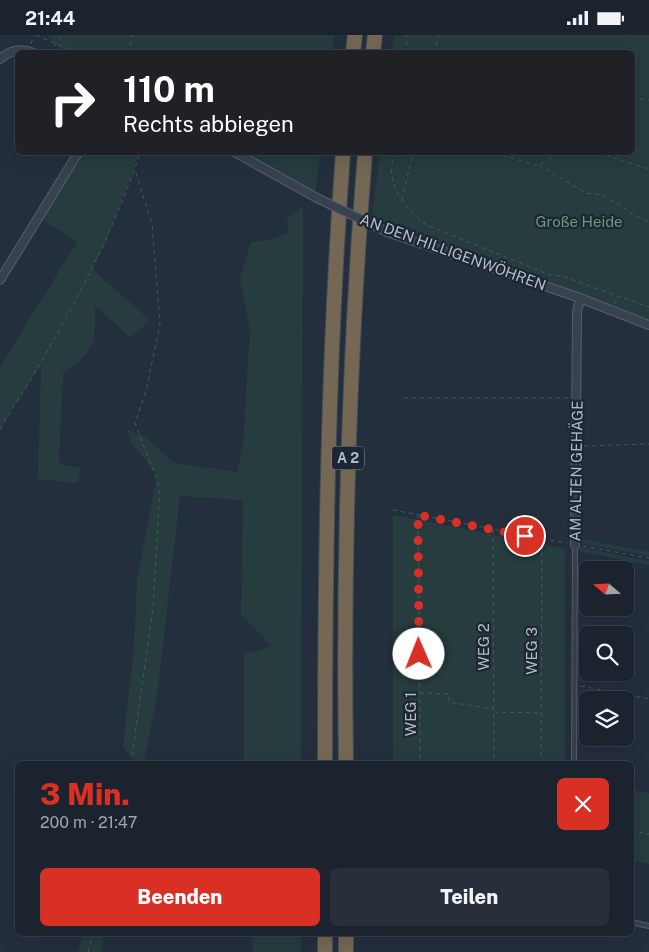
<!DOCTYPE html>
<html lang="de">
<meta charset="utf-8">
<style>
:root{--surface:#1b232e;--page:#282f3a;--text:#f1f3f6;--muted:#a0a4aa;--line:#39404a;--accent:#d93025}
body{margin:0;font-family:"Public Sans",sans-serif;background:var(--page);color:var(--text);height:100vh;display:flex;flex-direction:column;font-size:19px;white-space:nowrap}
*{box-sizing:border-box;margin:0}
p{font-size:16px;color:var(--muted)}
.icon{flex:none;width:28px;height:28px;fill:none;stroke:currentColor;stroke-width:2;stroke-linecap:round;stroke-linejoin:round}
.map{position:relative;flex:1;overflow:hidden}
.details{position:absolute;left:15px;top:726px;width:619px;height:175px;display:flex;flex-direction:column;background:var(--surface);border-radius:8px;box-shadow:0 5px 20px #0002,0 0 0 1px var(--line)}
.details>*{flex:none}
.guide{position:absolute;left:15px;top:15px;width:620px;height:105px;border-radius:8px;box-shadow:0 5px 20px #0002,0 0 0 1px var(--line);background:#202124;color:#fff;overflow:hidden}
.needle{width:32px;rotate:289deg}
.buttons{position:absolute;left:579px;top:526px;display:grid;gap:10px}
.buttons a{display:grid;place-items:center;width:55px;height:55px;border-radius:8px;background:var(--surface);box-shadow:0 5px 20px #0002,0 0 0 1px var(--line);font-size:25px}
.pin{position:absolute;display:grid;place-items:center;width:42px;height:42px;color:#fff;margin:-21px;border:2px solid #fff;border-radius:50%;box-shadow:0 1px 5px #0007}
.me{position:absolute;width:55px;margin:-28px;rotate:359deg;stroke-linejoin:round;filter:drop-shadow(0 0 4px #0008)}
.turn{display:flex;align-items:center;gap:18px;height:105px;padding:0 25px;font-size:22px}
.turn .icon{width:65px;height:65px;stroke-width:2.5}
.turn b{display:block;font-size:35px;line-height:42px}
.round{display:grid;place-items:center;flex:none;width:52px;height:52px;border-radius:8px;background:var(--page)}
.overview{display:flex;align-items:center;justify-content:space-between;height:85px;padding:0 25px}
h1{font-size:30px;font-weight:800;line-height:38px;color:var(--accent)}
.primary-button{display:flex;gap:10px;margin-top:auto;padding:10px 25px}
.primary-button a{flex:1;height:58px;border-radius:8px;background:var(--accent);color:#fff;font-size:20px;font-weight:800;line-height:58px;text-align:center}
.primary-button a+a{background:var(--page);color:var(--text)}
.status{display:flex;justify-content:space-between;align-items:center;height:35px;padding:0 25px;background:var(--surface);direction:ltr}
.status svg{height:14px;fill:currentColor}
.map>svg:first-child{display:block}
.green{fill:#263c3f}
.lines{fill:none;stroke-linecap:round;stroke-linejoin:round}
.lane-casing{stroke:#565f6c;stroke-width:6}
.street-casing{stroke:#565f6c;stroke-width:10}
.highway-casing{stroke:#434c59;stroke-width:16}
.path{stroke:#44595c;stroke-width:1;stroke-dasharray:4 4;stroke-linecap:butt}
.lane{stroke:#38414e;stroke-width:4}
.street{stroke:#38414e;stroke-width:8}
.highway{stroke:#746855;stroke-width:14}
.street-bridge-casing{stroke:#565f6c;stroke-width:10;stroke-linecap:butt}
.street-bridge{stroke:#38414e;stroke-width:8}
.route{stroke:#d93025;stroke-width:9;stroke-dasharray:0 16.2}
.labels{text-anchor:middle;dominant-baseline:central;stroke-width:4.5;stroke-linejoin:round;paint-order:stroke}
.shield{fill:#1d2633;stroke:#878f9c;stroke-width:1}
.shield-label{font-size:14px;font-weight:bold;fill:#b4bcc9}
.park-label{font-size:15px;fill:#6b9a76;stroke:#1d2633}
.street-label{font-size:15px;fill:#b4bcc9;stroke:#1d2633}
</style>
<div class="status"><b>21:44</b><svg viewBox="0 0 49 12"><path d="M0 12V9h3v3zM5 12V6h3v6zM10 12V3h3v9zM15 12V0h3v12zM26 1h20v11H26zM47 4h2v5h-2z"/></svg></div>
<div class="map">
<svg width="649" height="917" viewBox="0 0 649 917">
<rect width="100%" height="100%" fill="#242f3e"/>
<g class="green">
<polygon points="46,0 334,0 332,17 66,18"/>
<polygon points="395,0 649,0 649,286 494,230 372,181 380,118 632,118 632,18 392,17"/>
<path d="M78 118H140L104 212 92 234 150 285 130 303 95 270C96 308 95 316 63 338L59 429 81 433 77 448 38 444 41 330 0 394V332L77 207 38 182Z"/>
<polygon points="236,118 320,118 315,162"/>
<polygon points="303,170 301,729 244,729 244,619 272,611 241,580 243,465 180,461 157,661 144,726 133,725 123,711 134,611 137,545 157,440 131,407 127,395 146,402 174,428 237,437 243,410 250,294 240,244 251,207 268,205 288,198 287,184"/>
<polygon points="393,480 565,514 565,729 393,729"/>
<polygon points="581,504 649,517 649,521 580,508"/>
<polygon points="579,512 649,526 649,530 579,516"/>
<polygon points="631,754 649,758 649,829 631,826"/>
<polygon points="83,899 104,899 100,917 78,917"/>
<polygon points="251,899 301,899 301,917 253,917"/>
</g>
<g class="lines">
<g class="lane-casing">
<g id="lane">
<polyline points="574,729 575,510"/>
<polyline points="631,887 649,891"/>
</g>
</g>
<g class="street-casing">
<g id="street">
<path d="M0 24C10 15 22 13 34 18"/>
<polyline points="236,118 315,162"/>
<polyline points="387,197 580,263 649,290"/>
<polyline points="0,245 78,118"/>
<polyline points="575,510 577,277 580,263"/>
</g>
</g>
<g class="highway-casing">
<g id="highway">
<polyline points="353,18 355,0"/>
<polyline points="373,18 375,0"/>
<path d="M325 729C325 525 328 321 343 118"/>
<path d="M346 729C343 525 349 321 365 118"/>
<polyline points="325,917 325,899"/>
<polyline points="346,917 346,899"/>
</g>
</g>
<g class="path">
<polyline points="36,0 77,18"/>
<polyline points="31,9 34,0"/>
<polyline points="50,18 61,0"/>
<polyline points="128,18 133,0"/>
<polyline points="406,18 408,0"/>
<polyline points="435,18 438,0"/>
<polyline points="632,63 649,65"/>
<path d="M394 118C393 125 390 134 392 141 396 163 411 180 429 191L550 240 562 241 649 272"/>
<polyline points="495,118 535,130 539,130 555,120 575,118"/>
<polyline points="598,118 649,134"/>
<polyline points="539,130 586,158 602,160 622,171 630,178 649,187"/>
<polyline points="402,165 413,118"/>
<polyline points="614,269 617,261"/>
<polyline points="404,363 568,363"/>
<path d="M0 394C55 306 107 217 140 118"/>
<polyline points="584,411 649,409"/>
<polyline points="393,475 567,508"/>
<polyline points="418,480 420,729"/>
<polyline points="493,495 494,729"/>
<polyline points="583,511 649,523"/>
<polyline points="581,651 649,664"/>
<polyline points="420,658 449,659 449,667 493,674"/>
<polyline points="494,677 540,678"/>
<polyline points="131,729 153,572 160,453 135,388 146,356 160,289 152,189 135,135"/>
<polyline points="541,729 542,505"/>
<polyline points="631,796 649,799"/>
<polyline points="88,917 93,899"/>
</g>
<use href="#lane" class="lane"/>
<use href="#street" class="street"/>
<use href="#highway" class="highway"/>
<g class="street-bridge-casing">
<polyline id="street-bridge" points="315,162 387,197"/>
</g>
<use href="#street-bridge" class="street-bridge"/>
</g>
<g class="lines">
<polyline class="route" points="419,619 418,480 525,501"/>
</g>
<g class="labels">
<rect class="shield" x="332" y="411.5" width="32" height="23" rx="4"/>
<g class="shield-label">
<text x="348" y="423">A 2</text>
</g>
<g class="park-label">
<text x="579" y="186">Große Heide</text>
</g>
<g class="street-label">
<text transform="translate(453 217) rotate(20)">AN DEN HILLIGENWÖHREN</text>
<text transform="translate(576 436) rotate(-89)">AM ALTEN GEHÄGE</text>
<text transform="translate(483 612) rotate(-90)">WEG 2</text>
<text transform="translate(531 616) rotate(-90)">WEG 3</text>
<text transform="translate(410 679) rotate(-90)">WEG 1</text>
</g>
</g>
</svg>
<div class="buttons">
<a><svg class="needle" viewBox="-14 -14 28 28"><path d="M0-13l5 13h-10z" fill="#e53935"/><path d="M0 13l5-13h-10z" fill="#a0a4aa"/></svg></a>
<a><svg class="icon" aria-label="search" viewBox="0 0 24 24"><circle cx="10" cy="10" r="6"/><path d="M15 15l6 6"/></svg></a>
<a><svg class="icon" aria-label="layers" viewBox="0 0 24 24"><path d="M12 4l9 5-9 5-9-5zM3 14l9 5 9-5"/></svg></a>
</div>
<div class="pin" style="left:525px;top:501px;background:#d93025"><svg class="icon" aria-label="arrive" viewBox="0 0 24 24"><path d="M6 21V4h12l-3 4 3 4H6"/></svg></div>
<svg class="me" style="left:419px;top:619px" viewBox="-20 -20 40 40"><circle r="19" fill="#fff"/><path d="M0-13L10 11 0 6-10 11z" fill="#d93025"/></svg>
<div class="guide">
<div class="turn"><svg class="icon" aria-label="right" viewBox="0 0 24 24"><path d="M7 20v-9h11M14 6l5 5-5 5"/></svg><div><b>110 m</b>Rechts abbiegen</div></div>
</div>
<section class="details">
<div class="overview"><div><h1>3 Min.</h1><p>200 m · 21:47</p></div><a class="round" style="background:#d93025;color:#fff"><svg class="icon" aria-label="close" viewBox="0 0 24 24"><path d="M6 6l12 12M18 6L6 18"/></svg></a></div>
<div class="primary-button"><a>Beenden</a><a>Teilen</a></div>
</section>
</div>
